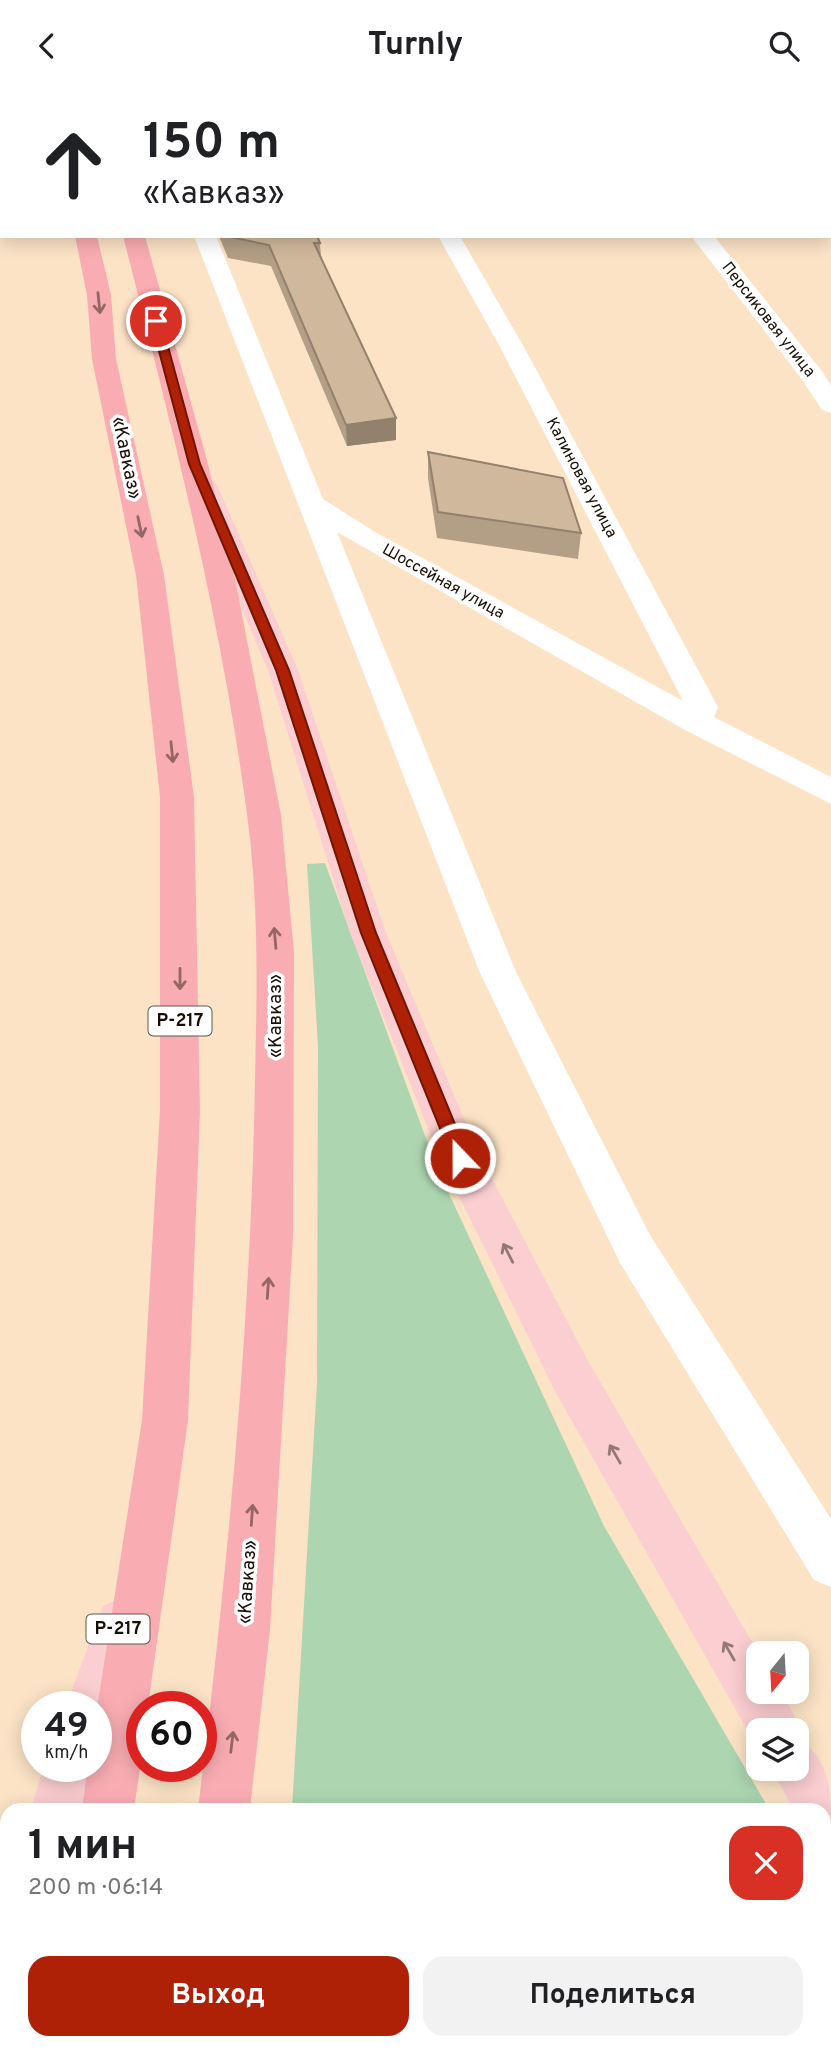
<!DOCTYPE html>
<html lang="ru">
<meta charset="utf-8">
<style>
:root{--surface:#fff;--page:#f2f2f2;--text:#202124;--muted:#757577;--accent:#af2106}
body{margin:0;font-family:Overpass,sans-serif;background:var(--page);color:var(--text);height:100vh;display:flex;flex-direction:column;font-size:26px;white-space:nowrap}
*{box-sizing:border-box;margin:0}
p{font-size:23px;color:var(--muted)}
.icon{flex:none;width:38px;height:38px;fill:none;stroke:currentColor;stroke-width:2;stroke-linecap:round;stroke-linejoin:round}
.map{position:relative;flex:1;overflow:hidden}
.side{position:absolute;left:0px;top:1712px;width:831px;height:247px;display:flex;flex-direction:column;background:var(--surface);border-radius:21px 21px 0 0;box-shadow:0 4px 18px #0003}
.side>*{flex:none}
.banner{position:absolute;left:0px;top:0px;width:831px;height:147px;box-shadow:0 4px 18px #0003;background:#fff;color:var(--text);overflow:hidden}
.needle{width:46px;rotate:198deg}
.buttons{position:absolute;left:746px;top:1550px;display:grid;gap:14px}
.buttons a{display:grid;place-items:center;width:63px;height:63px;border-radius:14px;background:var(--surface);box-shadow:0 4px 18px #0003;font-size:35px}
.speed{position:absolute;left:21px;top:1600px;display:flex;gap:14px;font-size:35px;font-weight:700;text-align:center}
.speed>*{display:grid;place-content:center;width:91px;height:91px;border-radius:50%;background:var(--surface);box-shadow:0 4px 18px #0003;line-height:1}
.speed small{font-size:18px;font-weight:400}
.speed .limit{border:10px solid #d22;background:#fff;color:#111}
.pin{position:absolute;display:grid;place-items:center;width:60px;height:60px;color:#fff;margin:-30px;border:4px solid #fff;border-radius:50%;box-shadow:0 2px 7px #0007}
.me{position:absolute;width:77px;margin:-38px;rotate:338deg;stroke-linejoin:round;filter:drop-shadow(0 0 5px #0008)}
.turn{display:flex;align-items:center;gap:24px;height:147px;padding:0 28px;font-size:32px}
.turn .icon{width:91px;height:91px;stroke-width:2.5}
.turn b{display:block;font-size:49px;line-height:60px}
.round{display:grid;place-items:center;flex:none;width:74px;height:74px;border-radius:21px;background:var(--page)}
.head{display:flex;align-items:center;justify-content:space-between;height:119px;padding:0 28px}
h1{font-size:42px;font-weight:700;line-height:52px}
.primary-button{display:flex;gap:14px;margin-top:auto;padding:14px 28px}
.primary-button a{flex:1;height:80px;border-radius:21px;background:var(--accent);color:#fff;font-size:28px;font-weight:700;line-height:80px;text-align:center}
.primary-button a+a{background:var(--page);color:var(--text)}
header{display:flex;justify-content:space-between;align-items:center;height:91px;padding:0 28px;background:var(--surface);font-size:32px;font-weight:700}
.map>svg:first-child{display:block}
.green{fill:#acd5b0}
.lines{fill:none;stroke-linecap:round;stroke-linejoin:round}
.minor{fill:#fff;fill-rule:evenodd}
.major{fill:#fbced1;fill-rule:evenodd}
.highway{fill:#f9adb3;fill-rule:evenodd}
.wall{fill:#b39e86}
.shaded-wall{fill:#92816d}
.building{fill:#d0b89c;stroke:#92816d;stroke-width:2}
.oneway{stroke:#946665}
.oneway2{stroke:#957876}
.route{fill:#af2106;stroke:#721504;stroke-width:2}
.labels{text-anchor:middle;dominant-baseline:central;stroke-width:7;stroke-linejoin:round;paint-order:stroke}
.far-street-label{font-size:16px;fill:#181006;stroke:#fff}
.shield{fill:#fff;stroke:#5d5851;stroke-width:2}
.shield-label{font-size:18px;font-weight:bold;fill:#181006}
.street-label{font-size:19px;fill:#181006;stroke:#fff}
</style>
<header><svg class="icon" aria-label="back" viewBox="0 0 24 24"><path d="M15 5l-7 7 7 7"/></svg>Turnly<svg class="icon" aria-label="search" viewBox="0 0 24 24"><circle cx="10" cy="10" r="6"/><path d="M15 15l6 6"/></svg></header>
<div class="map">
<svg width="831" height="1958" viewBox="0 0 831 1958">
<rect width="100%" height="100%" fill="#fce3c6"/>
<g class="green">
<polygon points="325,772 436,1075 604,1435 769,1718 292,1718 317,1292 318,955 307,773"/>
<polygon points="824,1813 831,1824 831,1958 278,1958 279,1951 824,1951"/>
</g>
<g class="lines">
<g class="minor">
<rect x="151" y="0" width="20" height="2"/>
<polygon points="355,0 375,0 376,2 356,2"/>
<polygon points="590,0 610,0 611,2 591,2"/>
<polygon points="773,0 793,0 795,2 774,2"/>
<rect x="830" y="41" width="1" height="13"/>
<polygon points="194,145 216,145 323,408 375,441 683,610 500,256 438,145 460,145 524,256 718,616 714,626 831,686 831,713 685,639 337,441 516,881 650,1144 831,1428 831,1496 814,1489 620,1172 480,882"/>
<polygon points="691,145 714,145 821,279 831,294 831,322 822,319 801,287"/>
</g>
<g class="major">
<path d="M204 388 214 390 218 396 298 579 386 842 477 1059 588 1270 759 1563 758 1601H782L802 1640 798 1649C831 1666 831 1703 831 1741L824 1744V1718H793L772 1678H796V1640H758V1658L556 1302 440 1067 350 842 268 579 190 396 194 390Z"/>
<polygon points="120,1507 137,1515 145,1532 109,1633 96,1638 96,1615 66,1615 103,1515"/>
<polygon points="44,1675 96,1675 83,1718 31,1718"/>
<polygon points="0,1787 7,1790 7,1850 0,1848"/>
<polygon points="7,1865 7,1951 61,1951 64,1958 4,1958 1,1951 4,1944 0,1945 0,1868"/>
<polygon points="71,1951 131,1951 134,1958 74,1958"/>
</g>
<g class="highway">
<rect x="45" y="0" width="20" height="2"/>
<polygon points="85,0 105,0 106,2 86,2"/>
<polygon points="75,145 97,145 111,204 116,268 164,484 194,706 200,1019 188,1329 148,1615 142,1615 142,1665 134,1718 82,1718 88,1675 96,1675 96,1624 142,1329 160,1019 160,706 136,484 92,268 87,204"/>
<path d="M123 145H145L208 373 235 488 281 724 294 861 293 1145 270 1539 250 1718H198C226 1491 248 1262 254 1034 256 930 261 826 247 723 221 527 172 336 123 145Z"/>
<polygon points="33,1951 91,1951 90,1958 32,1958"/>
<polygon points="166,1951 224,1951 223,1958 165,1958"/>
</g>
</g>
<g class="wall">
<polygon points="219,145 317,145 320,152 321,166 396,349 347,355 271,175 228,167"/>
<polygon points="428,361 581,442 578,468 437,447 428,387"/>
</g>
<polygon class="shaded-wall" points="396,327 396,349 347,355 346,334"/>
<g class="building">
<rect x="186" y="0" width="84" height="2"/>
<polygon points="317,145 320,152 314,152 396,327 346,334 269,154 225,145"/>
<polygon points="428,361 563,387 581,442 438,421"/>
</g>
<defs><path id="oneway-shaft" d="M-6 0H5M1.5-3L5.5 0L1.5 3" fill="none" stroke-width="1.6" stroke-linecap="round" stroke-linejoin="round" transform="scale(1.75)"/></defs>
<g class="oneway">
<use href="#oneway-shaft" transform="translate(99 212) rotate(84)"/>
<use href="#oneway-shaft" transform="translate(140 436) rotate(78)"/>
<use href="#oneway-shaft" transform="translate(172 661) rotate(84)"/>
<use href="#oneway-shaft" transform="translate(275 847) rotate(-95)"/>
<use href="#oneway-shaft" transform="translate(180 888) rotate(90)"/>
<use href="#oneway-shaft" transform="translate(268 1197) rotate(-86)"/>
<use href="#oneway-shaft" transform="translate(252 1424) rotate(-86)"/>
<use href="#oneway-shaft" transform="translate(232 1651) rotate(-83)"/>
</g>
<g class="oneway2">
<use href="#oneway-shaft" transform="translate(508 1162) rotate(-117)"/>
<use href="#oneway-shaft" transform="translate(615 1363) rotate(-120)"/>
<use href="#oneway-shaft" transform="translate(729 1560) rotate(-120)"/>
</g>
<polygon class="route" points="156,227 161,230 200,373 289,579 376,842 469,1067 466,1073 460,1075 454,1073 452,1067 361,842 276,579 189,373 151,230"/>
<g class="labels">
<g class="far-street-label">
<text transform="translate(768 229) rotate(52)">Персиковая улица</text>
<text transform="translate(581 387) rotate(62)">Калиновая улица</text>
<text transform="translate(443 491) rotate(29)">Шоссейная улица</text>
</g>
<g class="shield">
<rect x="148.5" y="915.5" width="63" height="29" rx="5"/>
<rect x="86.5" y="1523.5" width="63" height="29" rx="5"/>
</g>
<g class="shield-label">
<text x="180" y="930">Р-217</text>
<text x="118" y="1538">Р-217</text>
</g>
<g class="street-label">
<text transform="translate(126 367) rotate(78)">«Кавказ»</text>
<text transform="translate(276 925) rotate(-90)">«Кавказ»</text>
<text transform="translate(248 1491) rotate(-86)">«Кавказ»</text>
</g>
</g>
</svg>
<div class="buttons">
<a><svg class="needle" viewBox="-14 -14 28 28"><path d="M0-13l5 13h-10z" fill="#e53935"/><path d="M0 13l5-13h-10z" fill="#757577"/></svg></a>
<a><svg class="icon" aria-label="layers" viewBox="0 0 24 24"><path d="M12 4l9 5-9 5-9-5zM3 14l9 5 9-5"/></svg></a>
</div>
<div class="speed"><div>49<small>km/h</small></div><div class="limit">60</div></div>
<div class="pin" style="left:156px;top:230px;background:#d93025"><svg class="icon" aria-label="arrive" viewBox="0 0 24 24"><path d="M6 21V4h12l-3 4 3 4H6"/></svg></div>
<svg class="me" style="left:460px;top:1067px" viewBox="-20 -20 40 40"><circle r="17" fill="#af2106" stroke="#fff" stroke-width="3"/><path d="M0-11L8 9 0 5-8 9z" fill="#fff"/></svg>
<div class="banner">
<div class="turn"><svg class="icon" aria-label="ahead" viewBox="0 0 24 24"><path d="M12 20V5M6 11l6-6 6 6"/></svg><div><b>150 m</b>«Кавказ»</div></div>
</div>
<section class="side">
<div class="head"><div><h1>1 мин</h1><p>200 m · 06:14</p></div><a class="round" style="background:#d93025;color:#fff"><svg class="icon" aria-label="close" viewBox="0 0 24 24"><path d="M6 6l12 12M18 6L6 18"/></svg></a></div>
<div class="primary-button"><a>Выход</a><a>Поделиться</a></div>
</section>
</div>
